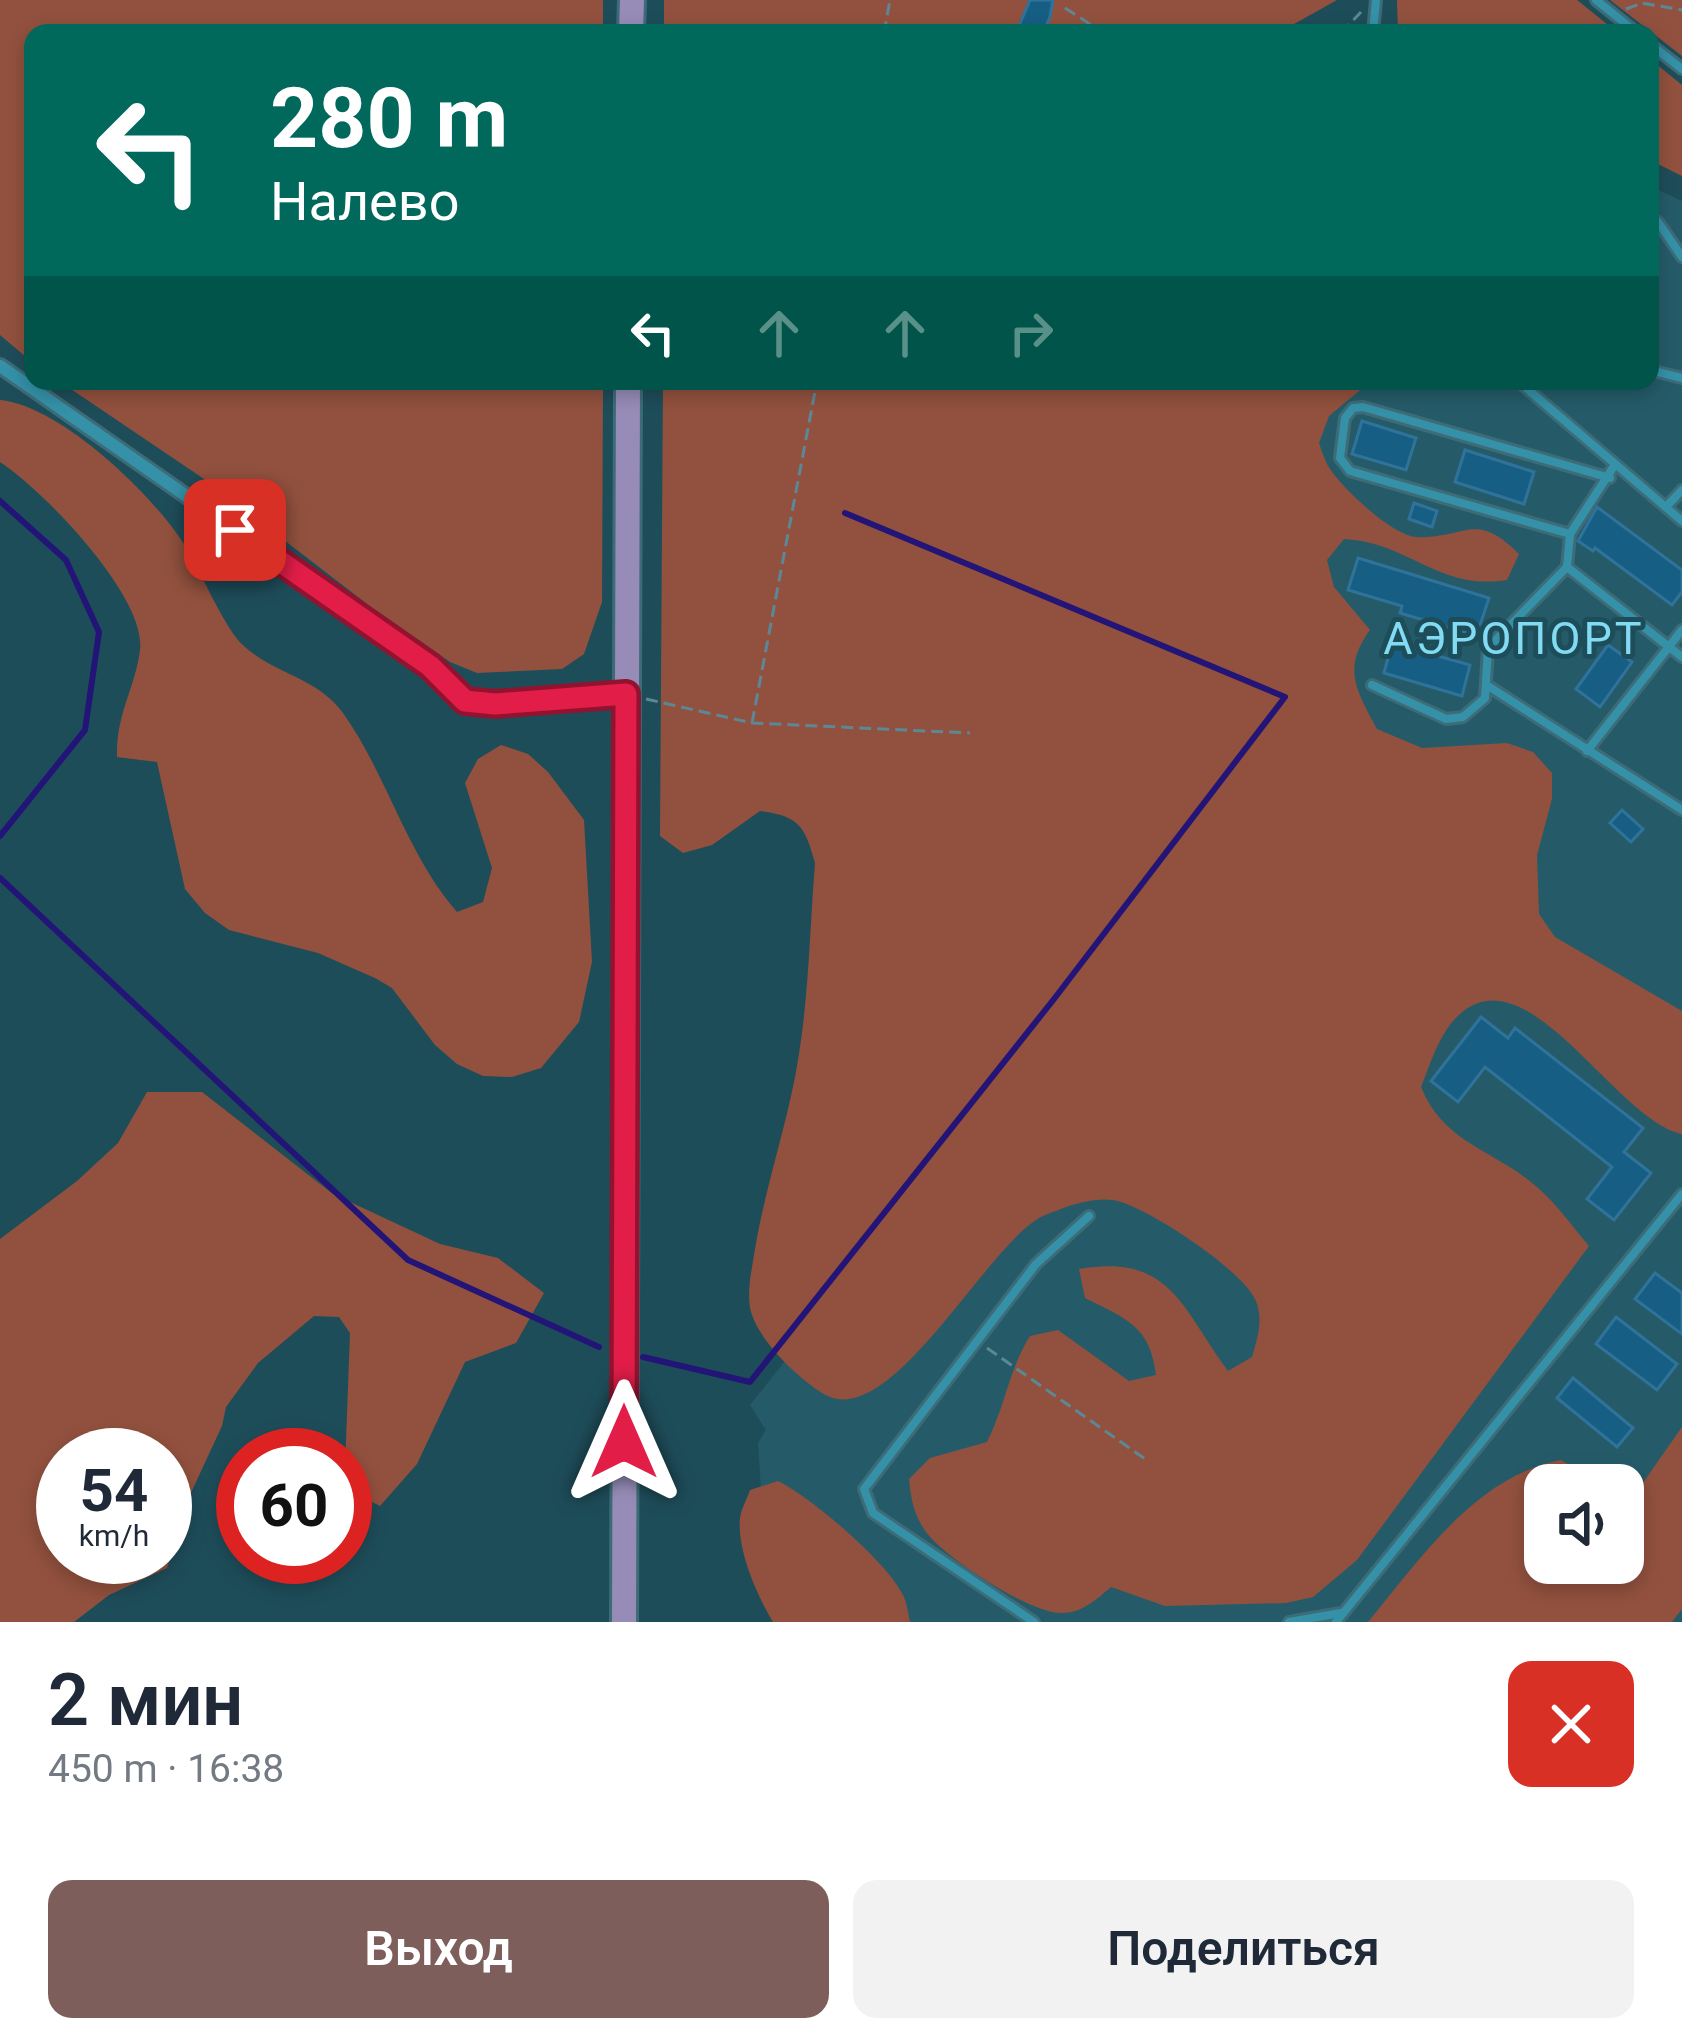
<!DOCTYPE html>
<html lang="ru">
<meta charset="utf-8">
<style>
:root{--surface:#fff;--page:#f2f2f3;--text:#1f2937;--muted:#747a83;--accent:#7e5e5a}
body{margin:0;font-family:Roboto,sans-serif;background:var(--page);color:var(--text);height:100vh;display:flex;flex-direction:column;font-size:45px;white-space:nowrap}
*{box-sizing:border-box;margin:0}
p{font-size:39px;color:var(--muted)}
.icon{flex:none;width:66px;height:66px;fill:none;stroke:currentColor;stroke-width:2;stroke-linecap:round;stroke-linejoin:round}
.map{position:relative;height:1622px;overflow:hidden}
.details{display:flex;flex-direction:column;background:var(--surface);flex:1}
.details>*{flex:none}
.top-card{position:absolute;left:24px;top:24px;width:1635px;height:366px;border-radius:24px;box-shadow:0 6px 18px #0003;background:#00695c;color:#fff;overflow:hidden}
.buttons{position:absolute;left:1524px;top:1464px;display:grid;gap:24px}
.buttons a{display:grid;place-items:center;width:120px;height:120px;border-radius:24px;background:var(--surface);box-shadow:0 6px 18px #0003;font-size:60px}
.speed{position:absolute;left:36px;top:1428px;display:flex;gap:24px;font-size:60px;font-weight:700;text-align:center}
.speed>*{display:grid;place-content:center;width:156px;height:156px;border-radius:50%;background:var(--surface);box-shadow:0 6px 18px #0003;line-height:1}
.speed small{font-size:30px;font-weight:400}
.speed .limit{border:18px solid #d22;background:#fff;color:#111}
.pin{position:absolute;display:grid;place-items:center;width:102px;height:102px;color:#fff;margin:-51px;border-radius:24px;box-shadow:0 6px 18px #0006}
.me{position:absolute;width:132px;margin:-66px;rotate:0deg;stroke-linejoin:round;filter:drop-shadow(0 0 9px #0008)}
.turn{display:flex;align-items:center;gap:42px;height:252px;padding:0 48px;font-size:54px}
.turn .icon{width:156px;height:156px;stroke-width:2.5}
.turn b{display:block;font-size:84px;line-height:102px}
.lanes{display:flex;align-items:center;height:114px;padding:0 48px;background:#0003;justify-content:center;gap:60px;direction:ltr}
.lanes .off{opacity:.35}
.round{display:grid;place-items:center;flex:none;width:126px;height:126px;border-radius:24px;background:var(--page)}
.overview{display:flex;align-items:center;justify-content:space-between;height:204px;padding:0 48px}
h1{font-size:72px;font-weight:600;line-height:90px}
.action{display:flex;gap:24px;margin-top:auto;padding:24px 48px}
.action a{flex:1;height:138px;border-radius:24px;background:var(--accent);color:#fff;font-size:48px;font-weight:600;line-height:138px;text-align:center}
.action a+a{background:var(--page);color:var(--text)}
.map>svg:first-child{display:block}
.built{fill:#255b69;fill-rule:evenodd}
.green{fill:#92513e;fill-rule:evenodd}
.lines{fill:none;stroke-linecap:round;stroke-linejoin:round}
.stream{stroke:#231577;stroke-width:6}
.building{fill:#165e84;stroke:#30739a;stroke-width:3}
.service-casing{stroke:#3d6c78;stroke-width:14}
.minor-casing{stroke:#3d6c78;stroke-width:18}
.primary-casing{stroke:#3d6c78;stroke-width:30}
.path{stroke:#5c8895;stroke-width:3;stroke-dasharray:12 6;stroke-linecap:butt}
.service{stroke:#3591a8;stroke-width:8}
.minor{stroke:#3591a8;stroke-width:12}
.primary{stroke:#968cb7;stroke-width:24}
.route-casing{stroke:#92132f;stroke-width:30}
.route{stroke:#e11d48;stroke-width:21}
.labels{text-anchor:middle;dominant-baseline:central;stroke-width:10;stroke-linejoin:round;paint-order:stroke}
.neighbourhood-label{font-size:45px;letter-spacing:3px;fill:#82daf3;stroke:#1e4d5a}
</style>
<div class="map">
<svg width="1682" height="1622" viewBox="0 0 1682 1622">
<rect width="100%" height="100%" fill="#1e4d5a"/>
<path class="built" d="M1650 186 1682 201V1622H801L763 1520 758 1443 766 1430 750 1405 1323 684 1136 381H1650ZM1545 1485H1623V1563H1545Z"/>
<g class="green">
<polygon points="0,0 603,0 603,33 33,33 33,363 0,335"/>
<polygon points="664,0 1337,0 1278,33 664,33"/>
<polygon points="1397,0 1577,0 1618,33 1398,33"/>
<polygon points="1611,0 1682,0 1682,56 1610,0"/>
<polygon points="1650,59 1682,85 1682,176 1650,160"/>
<polygon points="59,381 603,381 602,602 584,654 562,669 477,673 450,662 371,607 207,481"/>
<path d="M663 381H1371L1329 416 1319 443C1322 451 1325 462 1330 469 1344 490 1392 535 1416 537 1465 540 1474 509 1519 554L1507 580C1438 591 1409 542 1344 539L1327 560 1334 587 1370 630C1342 668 1356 690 1377 729L1422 748 1507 743 1533 752 1552 773V799L1537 855 1539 914 1555 937 1682 1011V1134C1617 1121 1529 954 1461 1013 1440 1031 1431 1062 1421 1087 1443 1142 1491 1149 1532 1183 1554 1200 1571 1225 1589 1246L1357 1560 1313 1597 1286 1603 1165 1606 1111 1587C1097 1599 1082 1613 1062 1613 1030 1614 944 1557 926 1532 914 1515 911 1500 909 1479L930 1458 987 1442C1005 1407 1009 1369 1030 1336L1058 1330 1129 1381 1156 1375C1150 1325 1126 1319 1085 1298L1079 1269C1170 1253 1181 1307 1228 1371L1252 1357C1257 1340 1263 1322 1257 1304 1249 1273 1143 1204 1113 1200 1089 1197 1065 1207 1043 1216 988 1241 889 1437 822 1393 797 1377 760 1342 751 1312 746 1292 752 1269 755 1249 766 1183 789 1120 799 1054 809 991 810 926 815 863 805 826 799 816 760 811L712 845 683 853 660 836Z"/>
<path d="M0 400C61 406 152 494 184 544 200 569 225 631 245 647 275 674 318 678 343 713 387 775 407 855 457 912L483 902 492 868 465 783 478 759 501 745 528 754 548 772 584 820 592 962 579 1022 541 1068 512 1077 483 1076 457 1064 435 1045 392 988 375 978 318 953 229 930 205 913 185 889 157 762 117 757C116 713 135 689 140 650 147 597 42 489 0 462Z"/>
<path d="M147 1092H202L333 1194 440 1244 498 1258 544 1293 516 1343 465 1362 417 1464 380 1506 358 1495 345 1467 350 1333 339 1317 314 1316 258 1363 226 1407 222 1426 189 1497 167 1568 109 1595 74 1622H0V1239L77 1181 118 1143ZM63 1455H165V1557H63Z"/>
<path d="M1682 1427V1609L1672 1622H1368C1420 1559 1476 1476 1561 1460L1585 1474 1640 1487ZM1545 1485H1623V1563H1545Z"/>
<path d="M778 1481C811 1497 887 1562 903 1595 907 1603 908 1613 910 1622H773C757 1595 737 1551 740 1518 741 1509 747 1499 750 1490Z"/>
</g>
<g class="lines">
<g class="stream">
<polyline points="0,501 66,560 99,632 85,730 0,836"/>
<polyline points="0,878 408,1260 599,1347"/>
<polyline points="643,1357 750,1382 1054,999 1285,697 845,513"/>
</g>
</g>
<g class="building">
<polygon points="1030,0 1053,0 1050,17 1043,33 1016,33"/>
<polygon points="1362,421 1416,438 1406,470 1352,454"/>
<polygon points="1465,450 1534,472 1524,504 1455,482"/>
<polygon points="1414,503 1437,511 1432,527 1409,519"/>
<polygon points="1597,507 1682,570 1682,592 1672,605 1595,548 1593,551 1578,541"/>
<polygon points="1358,558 1489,598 1479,628 1469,625 1466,633 1400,613 1402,606 1348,590"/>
<polygon points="1392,643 1470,665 1462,696 1384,673"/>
<polygon points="1608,645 1632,662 1600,707 1576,689"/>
<polygon points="1622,810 1643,829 1631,842 1610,823"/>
<polygon points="1481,1017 1508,1038 1515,1028 1643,1128 1624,1152 1651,1173 1614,1220 1587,1199 1612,1167 1485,1067 1458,1102 1431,1081"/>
<polygon points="1655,1273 1682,1293 1682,1334 1635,1299"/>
<polygon points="1616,1317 1677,1364 1657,1390 1596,1344"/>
<polygon points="1573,1378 1633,1428 1617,1447 1557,1398"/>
</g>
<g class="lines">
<g class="service-casing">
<g id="service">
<polyline points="1596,0 1637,33"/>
<polyline points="1373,33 1376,0"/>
<polyline points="1650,44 1682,69"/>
<polyline points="1650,218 1658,222 1682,257"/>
<polyline points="1650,370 1682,378"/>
<polyline points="1518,381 1682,521"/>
<polyline points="1666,507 1682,490"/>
<polyline points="1570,534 1350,471 1340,458 1345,418 1353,408 1363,407 1610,478"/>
<polyline points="1567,567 1682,657"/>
<polyline points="1372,685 1446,719 1463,717 1485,698 1488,648 1567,567 1570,534 1614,466"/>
<polyline points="1488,686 1682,810"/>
<polyline points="1587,751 1682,630"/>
<polyline points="1034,1622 873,1513 864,1489 1036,1264 1089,1216"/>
<polyline points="1289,1622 1341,1613"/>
<polyline points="1336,1622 1682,1194"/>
</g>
</g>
<g class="minor-casing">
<polyline id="minor" points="0,366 430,666 465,701 495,704 627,694"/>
</g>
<g class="primary-casing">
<g id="primary">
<polyline points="631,33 632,0"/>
<polyline points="624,1622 628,381"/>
</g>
</g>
<g class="path">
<polyline points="1065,8 1104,33"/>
<polyline points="1626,9 1642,3 1682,10"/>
<polyline points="884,33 890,0"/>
<polyline points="1341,33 1361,12"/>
<polyline points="646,699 752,723 970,733"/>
<polyline points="752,723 817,381"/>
<polyline points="987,1348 1148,1461"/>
</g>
<use href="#service" class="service"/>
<use href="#minor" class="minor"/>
<use href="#primary" class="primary"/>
</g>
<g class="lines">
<g class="route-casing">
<polyline id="route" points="235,530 430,666 465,701 495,704 626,694 624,1442"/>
</g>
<use href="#route" class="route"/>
</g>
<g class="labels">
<g class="neighbourhood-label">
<text x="1514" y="638">АЭРОПОРТ</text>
</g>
</g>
</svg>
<div class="buttons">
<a><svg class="icon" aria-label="sound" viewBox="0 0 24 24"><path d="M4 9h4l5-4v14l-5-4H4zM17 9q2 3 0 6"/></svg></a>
</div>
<div class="speed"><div>54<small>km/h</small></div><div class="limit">60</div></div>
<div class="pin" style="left:235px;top:530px;background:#d93025"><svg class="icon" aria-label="arrive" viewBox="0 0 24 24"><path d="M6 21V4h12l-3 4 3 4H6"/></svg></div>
<svg class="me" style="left:624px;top:1442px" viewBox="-20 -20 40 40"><path d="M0-17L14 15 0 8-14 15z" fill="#e11d48" stroke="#fff" stroke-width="4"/></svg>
<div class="top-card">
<div class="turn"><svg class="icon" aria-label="left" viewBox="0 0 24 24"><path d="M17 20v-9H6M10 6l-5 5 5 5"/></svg><div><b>280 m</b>Налево</div></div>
<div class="lanes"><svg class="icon" aria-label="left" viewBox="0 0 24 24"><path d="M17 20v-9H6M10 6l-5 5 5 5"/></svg><svg class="icon off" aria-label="ahead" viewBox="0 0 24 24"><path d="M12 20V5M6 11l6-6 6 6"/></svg><svg class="icon off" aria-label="ahead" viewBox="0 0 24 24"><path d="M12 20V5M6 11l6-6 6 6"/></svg><svg class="icon off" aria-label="right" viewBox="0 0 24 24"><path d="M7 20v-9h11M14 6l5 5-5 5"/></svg></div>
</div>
</div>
<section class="details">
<div class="overview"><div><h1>2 мин</h1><p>450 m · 16:38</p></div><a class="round" style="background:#d93025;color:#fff"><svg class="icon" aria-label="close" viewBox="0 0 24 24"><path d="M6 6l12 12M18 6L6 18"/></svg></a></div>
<div class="action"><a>Выход</a><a>Поделиться</a></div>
</section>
